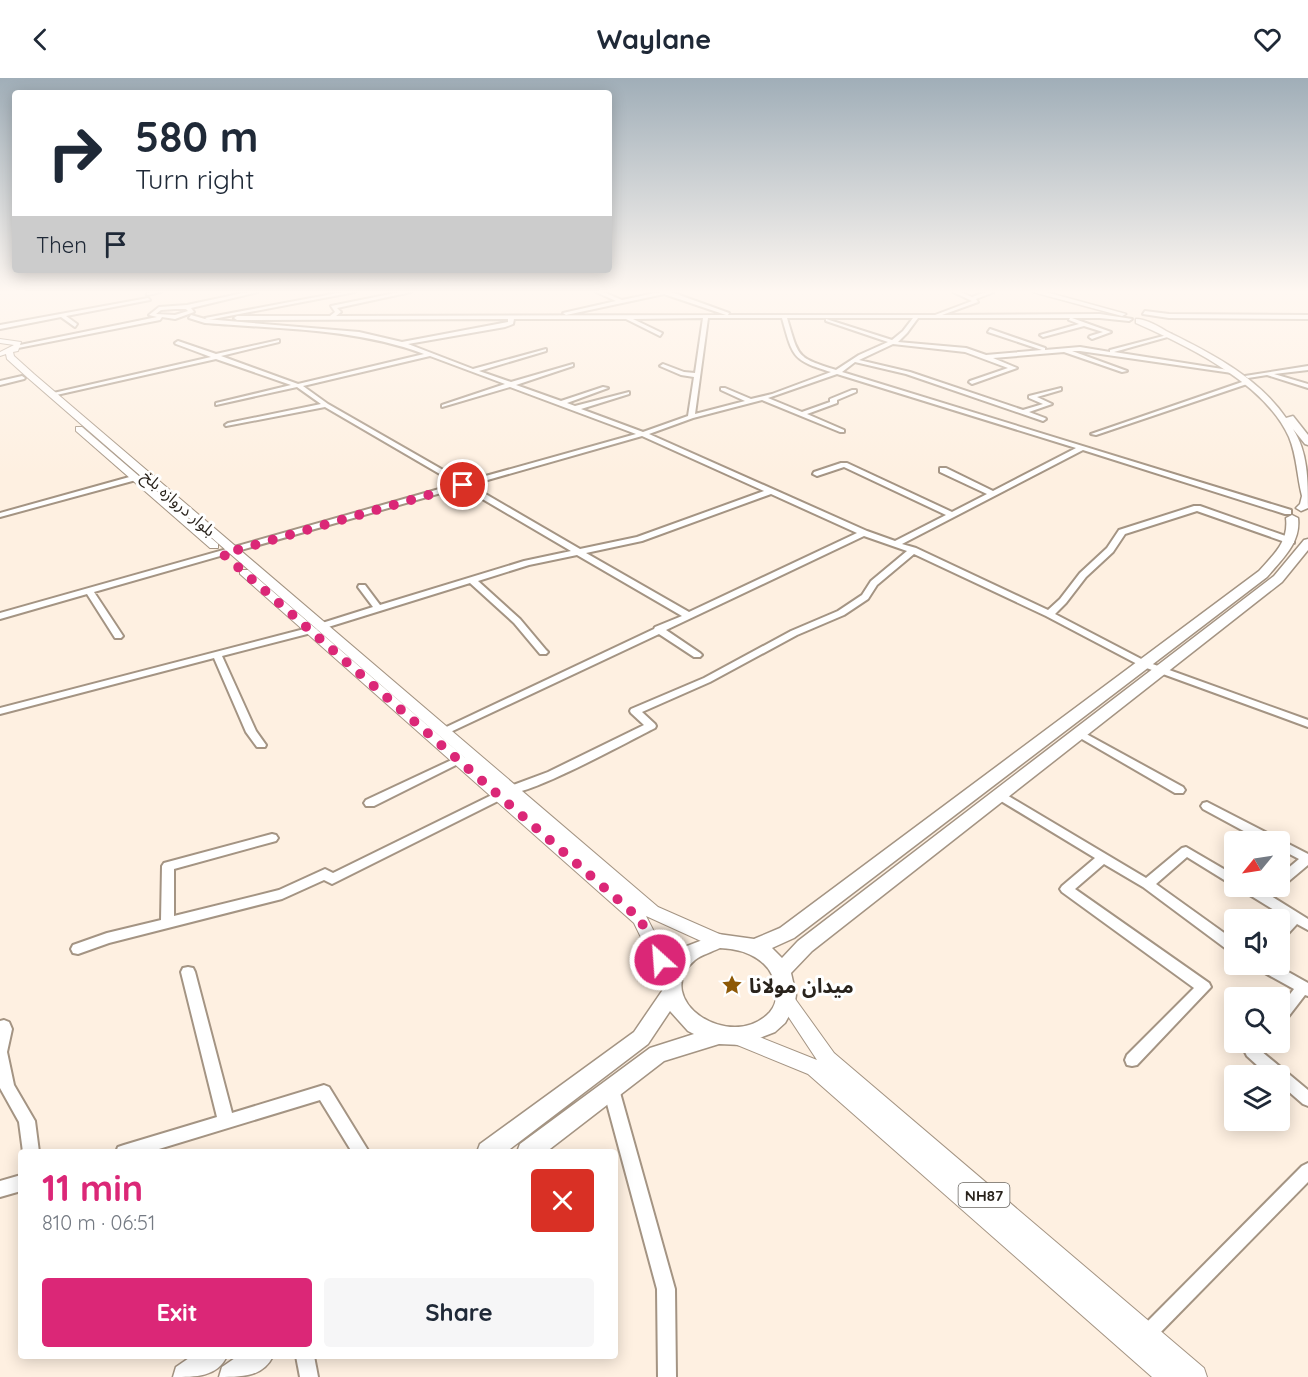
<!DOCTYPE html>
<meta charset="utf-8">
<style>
:root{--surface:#fff;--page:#f6f6f7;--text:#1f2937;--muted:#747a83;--accent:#db2777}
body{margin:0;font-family:Quicksand,"Noto Sans Arabic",sans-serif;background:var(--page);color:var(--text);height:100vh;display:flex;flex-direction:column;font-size:22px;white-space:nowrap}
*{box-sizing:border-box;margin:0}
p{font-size:20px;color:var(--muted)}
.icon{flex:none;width:33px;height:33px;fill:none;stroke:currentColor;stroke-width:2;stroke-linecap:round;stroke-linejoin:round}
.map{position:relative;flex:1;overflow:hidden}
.drawer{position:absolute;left:18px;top:1071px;width:600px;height:210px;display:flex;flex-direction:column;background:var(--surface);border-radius:6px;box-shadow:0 3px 15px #0003}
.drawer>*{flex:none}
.banner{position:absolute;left:12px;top:12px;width:600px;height:183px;border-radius:6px;box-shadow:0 3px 15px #0003;background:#fff;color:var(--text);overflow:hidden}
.needle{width:39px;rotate:240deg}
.buttons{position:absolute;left:1224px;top:753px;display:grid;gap:12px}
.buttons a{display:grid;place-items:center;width:66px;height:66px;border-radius:6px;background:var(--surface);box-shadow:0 3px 15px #0003;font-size:30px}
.pin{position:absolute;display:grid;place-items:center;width:51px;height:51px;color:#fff;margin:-26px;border:3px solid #fff;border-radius:50%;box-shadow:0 2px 6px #0007}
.me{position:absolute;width:66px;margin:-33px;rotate:334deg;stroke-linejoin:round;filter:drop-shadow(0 0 4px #0008)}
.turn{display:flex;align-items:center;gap:21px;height:126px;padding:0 24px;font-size:27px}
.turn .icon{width:78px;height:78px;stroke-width:2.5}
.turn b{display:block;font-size:42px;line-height:51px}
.then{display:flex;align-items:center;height:57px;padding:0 24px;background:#0003;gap:12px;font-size:22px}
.round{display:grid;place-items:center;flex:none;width:63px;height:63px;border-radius:6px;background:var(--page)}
.head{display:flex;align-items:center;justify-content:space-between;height:102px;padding:0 24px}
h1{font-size:36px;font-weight:700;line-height:45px;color:var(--accent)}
.button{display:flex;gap:12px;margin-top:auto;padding:12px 24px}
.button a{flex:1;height:69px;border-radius:6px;background:var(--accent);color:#fff;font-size:24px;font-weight:700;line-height:69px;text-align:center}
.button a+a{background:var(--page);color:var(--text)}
header{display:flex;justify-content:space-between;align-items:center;height:78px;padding:0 24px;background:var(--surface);font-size:27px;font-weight:700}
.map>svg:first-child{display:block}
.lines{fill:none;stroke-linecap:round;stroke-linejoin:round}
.minor-casing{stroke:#a49483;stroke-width:4}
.major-casing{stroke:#a49483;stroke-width:2}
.highway-casing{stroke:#a49483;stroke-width:3}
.minor{fill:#fff;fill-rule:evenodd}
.major{fill:#fff;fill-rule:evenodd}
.highway{fill:#fff;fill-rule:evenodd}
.route{stroke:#db2777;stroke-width:10;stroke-dasharray:0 18}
.labels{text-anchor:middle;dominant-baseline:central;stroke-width:6;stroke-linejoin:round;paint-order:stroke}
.shield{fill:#fff;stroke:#696560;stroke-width:1.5}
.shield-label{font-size:15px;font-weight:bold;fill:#29231c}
.street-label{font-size:16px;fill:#29231c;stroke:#fff}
.near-poi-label{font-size:20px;font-weight:bold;fill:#29231c;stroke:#fff;text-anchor:start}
</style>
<header><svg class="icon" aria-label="back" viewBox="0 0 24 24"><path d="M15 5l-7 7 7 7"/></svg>Waylane<svg class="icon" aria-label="heart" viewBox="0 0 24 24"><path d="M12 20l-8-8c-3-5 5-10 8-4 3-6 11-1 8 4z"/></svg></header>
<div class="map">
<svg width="1308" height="1299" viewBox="0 0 1308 1299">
<rect width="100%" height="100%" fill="#fef0e1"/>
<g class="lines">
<g class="minor-casing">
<g id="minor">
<polygon points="150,214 161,214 147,217 147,215"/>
<path d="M248 214H258L191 230 194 234 175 241 162 239 160 242 18 270 15 268 157 239 149 237 159 229 187 227ZM175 231H186L188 233 175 237 156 236 161 232Z"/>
<polygon points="343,214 355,214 208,242 205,240"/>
<path d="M400 214H411L337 230 341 234 336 238 726 237 664 216 566 237 563 235 616 223 596 214H603L622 222 660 214H671L729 235 728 237H935L972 223 953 214H960L972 219 986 214H994L976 221 978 224 942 237 1100 236 1132 241 1129 243 1100 240H1072L1111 254 1092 261 1089 259 1090 258 1103 254 1084 248 1043 259 1040 257 1079 246 1069 242 1070 240H918L907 255 898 264 966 270 986 277 1042 272 988 254 990 251 1045 270V272L1080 269 1110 274V272L1171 256V258L1114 274 1235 293 1232 295 1080 273H1072L1127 293 1122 294 1064 274 993 280 1017 290 972 306 969 304 970 303 1008 290 965 274 893 266 859 282 910 294 1023 332 1043 326 1029 320V318L1061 310V312L1037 319 1052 326 1029 334 1045 340 1046 341 1043 343 906 296 855 284 842 294 1291 432V436H1285L1083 372 902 466 916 470 1048 532 1060 521 1080 495 1107 470 1119 452 1194 428H1200L1294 461V465H1288L1197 433 1125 456 1113 474 1086 499 1066 525 1055 536 1147 584 1308 642V649L1141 588 1046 538 914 476 877 507 868 521 844 537 797 557 710 604 642 634 655 646 656 648 655 650C631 662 527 719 508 715L506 712 508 709 548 694 644 647 631 635 630 633 631 631 704 600 791 553 838 533 862 517 871 503 907 473 864 458 666 552 700 575 702 577 700 579H694L659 556 444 657 439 654 440 652 654 551 655 549 682 538 577 477 529 487 478 503 520 541 546 572 548 574 546 576H540L514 545 470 505 325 550H319L317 548 319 546 373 529 358 509 359 507H365L380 527 524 483 571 473 462 409 94 514 123 558 121 560H115L87 516 0 541V535L457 406 325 329 226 348 225 347 228 345 321 326 297 309 216 327V325L291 307 216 281 52 318 49 316 211 279 176 266 175 265 178 263 216 276 279 262V264L221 278 298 306 424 276C355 250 278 251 205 245L189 240 191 237 205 241 359 254 402 264 508 244V241L237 242 234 240 237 238H330L335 234 331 228ZM703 240 695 295 684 294 663 286 660 288 681 297 694 299 688 338 643 354 581 331 629 316V314L575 328 567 325 608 310 603 309 561 323 516 307 573 288V286L511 304 479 293 546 273V271L473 291 408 266 505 249 513 246 514 241H626L660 258 662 255 633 241ZM708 240H782C793 279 792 282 831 294L772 316 751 321 725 310H721V312L745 323 695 336ZM787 240H913L903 253 892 262 826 241V243L888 264 859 277 836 292C796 279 799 280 787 240ZM430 278 505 306 442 327V329L510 309 636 356 464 404 328 326 303 308ZM837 296 1076 370 993 413 946 390H940V394L987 416 952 434 847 385H841L814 394 813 396 817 398 844 389 946 437 895 463 867 453 649 356 693 340 762 322 840 354H844V352L807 336 837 325V322L856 314V312H852L830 321V324L802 334 768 320ZM642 358 764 413 637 459 580 471 470 407ZM771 416 857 455 689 534 586 475 642 463Z"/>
<polygon points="148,220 150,222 66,238 77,246 75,249 61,239 0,251 0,247"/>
<polygon points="1145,233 1169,236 1308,237 1308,241 1169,240 1143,236"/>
<polygon points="1308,288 1308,292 1274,296 1308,306 1308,310 1267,297 1248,300 1245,298"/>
<polygon points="22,298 25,300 24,301 0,307 0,303"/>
<polygon points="1245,303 1247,304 1247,306 1096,357 1091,356"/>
<polygon points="133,398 136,398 136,402 0,439 0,435"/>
<polygon points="312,549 317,552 315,554 222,578 256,653 266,667 265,669 257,669 246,654 214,580 0,636 0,630"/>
<polygon points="1079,652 1183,709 1185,712 1183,715 1175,715 1075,657 1074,655"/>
<polygon points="458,679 463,682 462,684 374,728 366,728 364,725 366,722"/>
<polygon points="500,713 506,717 504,720 332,806 324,802 282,821 109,865 78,876 73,875 71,871 73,867 107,855 161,842 162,788 164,785 272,756 276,757 278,760 276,763 174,791 174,838 279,812 325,791 333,795"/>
<polygon points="1000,713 1146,800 1182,770 1186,769 1234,797 1234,808 1187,779 1156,806 1234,862 1234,874 1229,873 1143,809 1104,786 1075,811 1209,905 1211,909 1137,987 1132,988 1127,987 1125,982 1127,977 1194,910 1062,814 1060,811 1062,808 1095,780 996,720 994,717 996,714"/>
<polygon points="1207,724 1308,776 1308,787 1271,818 1308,841 1308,852 1297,846 1285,859 1280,860 1280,847 1287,840 1240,811 1238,808 1255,808 1261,812 1266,808 1280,808 1280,797 1299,781 1280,771 1280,764 1264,764 1203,731 1201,728 1203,725"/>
<polygon points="1254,886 1274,886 1308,905 1308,918 1305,917 1285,943 1280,945 1280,929 1294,911 1256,890"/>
<polygon points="188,889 193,890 195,894 232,1035 324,1007 329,1009 369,1074 352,1074 320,1022 149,1074 116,1074 118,1069 124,1067 217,1039 181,894 183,890"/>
<polygon points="4,942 9,944 12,951 7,974 14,1007 35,1043 39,1074 23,1074 19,1044 0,1010 0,943"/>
<polygon points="1250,964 1266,964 1261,973 1308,1012 1308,1028 1303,1026 1280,1006 1280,998 1269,998 1247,978 1245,974"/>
<polygon points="611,1004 616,1006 619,1011 675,1211 676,1299 658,1299 657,1211 603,1011 606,1006"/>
<polygon points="1308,1085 1308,1104 1152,1263 1146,1266 1140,1263 1137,1257 1140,1251 1302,1088"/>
<polygon points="21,1097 21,1113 0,1119 0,1103"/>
<polygon points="296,1278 314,1278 318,1299 300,1299"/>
</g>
</g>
<g class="major-casing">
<g id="major">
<polygon points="0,261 21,264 18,273 13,274 14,278 34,296 658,829 724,858 727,863 724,868 718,870 712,868 646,838 679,902 676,907 670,909 664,907 634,845 240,496 240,492 248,492 479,692 28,300 7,281 6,276 0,278 0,274 14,267 0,265"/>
<polygon points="76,349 82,349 218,466 218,470 210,470 76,353"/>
<polygon points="787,916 793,918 834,975 1204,1290 1207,1299 1152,1299 808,996 730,964 728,958 730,952 737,950 817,982 778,923 781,918"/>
</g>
</g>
<g class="highway-casing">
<g id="highway">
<polygon points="1033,214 1046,214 1126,236 1122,238"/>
<path d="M1136 241C1146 241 1158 248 1166 253 1209 274 1258 299 1286 340L1293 338 1308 357V367L1305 366 1293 351C1308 374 1308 403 1308 430L1301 433 1296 430 1300 426 1302 418C1297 399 1297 378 1289 359 1265 305 1188 268 1136 245Z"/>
<path d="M1292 437 1298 440C1301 465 1282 481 1267 499L794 860 772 870 782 880 798 863 1274 498 1304 462 1308 461V472L1282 504 812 873 791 895 796 917 794 929 785 945 775 954 742 967 719 966 664 983 546 1074H517L520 1066 650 970 694 956 688 953 670 933 648 966 506 1074H477L480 1066 634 954 662 913 667 888 682 870 718 856 754 861 780 850 1259 493C1273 477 1289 464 1286 440ZM720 870C747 871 774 883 776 913 777 920 775 928 770 934 731 976 649 921 695 882 701 877 712 874 720 870Z"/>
<path d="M192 1278H227C217 1299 196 1299 173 1299L176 1289Z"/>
<path d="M238 1278H273C263 1299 242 1299 219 1299L222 1289Z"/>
</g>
</g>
<use href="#minor" class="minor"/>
<use href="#major" class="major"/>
<use href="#highway" class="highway"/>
</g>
<linearGradient id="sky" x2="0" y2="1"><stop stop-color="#a0aeb8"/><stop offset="0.54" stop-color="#fff8f2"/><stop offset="1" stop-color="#fff8f2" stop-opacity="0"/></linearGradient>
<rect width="1308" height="396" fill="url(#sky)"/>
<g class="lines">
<polyline class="route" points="463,407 223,476 640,841 660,882"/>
</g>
<defs>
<g id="sight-bare" transform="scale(1.62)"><path d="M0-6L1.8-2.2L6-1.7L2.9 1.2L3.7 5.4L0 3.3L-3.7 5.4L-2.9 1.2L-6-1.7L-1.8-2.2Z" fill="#8d5907" stroke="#fff" stroke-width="2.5" paint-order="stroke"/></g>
</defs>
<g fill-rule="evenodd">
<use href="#sight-bare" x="732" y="907"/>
</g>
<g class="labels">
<rect class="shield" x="958.5" y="1105" width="51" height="24" rx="4.5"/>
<g class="shield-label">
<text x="984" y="1117">NH87</text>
</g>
<g class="street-label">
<text transform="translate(179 425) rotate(41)">بلوار دروازه بلخ</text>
</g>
<g class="near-poi-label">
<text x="749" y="907">میدان مولانا</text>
</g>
</g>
</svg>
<div class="buttons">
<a><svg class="needle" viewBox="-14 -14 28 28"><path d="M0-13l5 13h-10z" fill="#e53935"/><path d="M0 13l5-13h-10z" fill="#747a83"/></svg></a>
<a><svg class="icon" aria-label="sound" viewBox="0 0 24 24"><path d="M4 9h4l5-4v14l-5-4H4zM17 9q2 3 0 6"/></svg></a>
<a><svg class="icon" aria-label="search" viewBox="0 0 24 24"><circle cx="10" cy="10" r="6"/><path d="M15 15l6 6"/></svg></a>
<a><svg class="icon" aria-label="layers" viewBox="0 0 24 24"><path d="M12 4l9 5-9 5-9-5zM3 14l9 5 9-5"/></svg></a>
</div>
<div class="pin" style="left:463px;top:407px;background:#d93025"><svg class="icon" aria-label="arrive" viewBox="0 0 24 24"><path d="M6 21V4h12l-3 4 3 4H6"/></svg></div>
<svg class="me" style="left:660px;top:882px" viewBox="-20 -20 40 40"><circle r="17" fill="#db2777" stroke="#fff" stroke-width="3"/><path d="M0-11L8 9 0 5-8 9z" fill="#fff"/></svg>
<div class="banner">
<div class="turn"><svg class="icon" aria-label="right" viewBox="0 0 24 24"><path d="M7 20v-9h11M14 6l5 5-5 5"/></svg><div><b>580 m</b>Turn right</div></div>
<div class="then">Then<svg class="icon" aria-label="arrive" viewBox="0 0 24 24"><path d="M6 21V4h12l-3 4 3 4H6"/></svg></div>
</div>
<section class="drawer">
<div class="head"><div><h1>11 min</h1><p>810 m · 06:51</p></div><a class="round" style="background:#d93025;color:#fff"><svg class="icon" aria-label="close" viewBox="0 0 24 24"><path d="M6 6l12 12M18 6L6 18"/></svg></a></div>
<div class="button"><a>Exit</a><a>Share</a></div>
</section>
</div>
